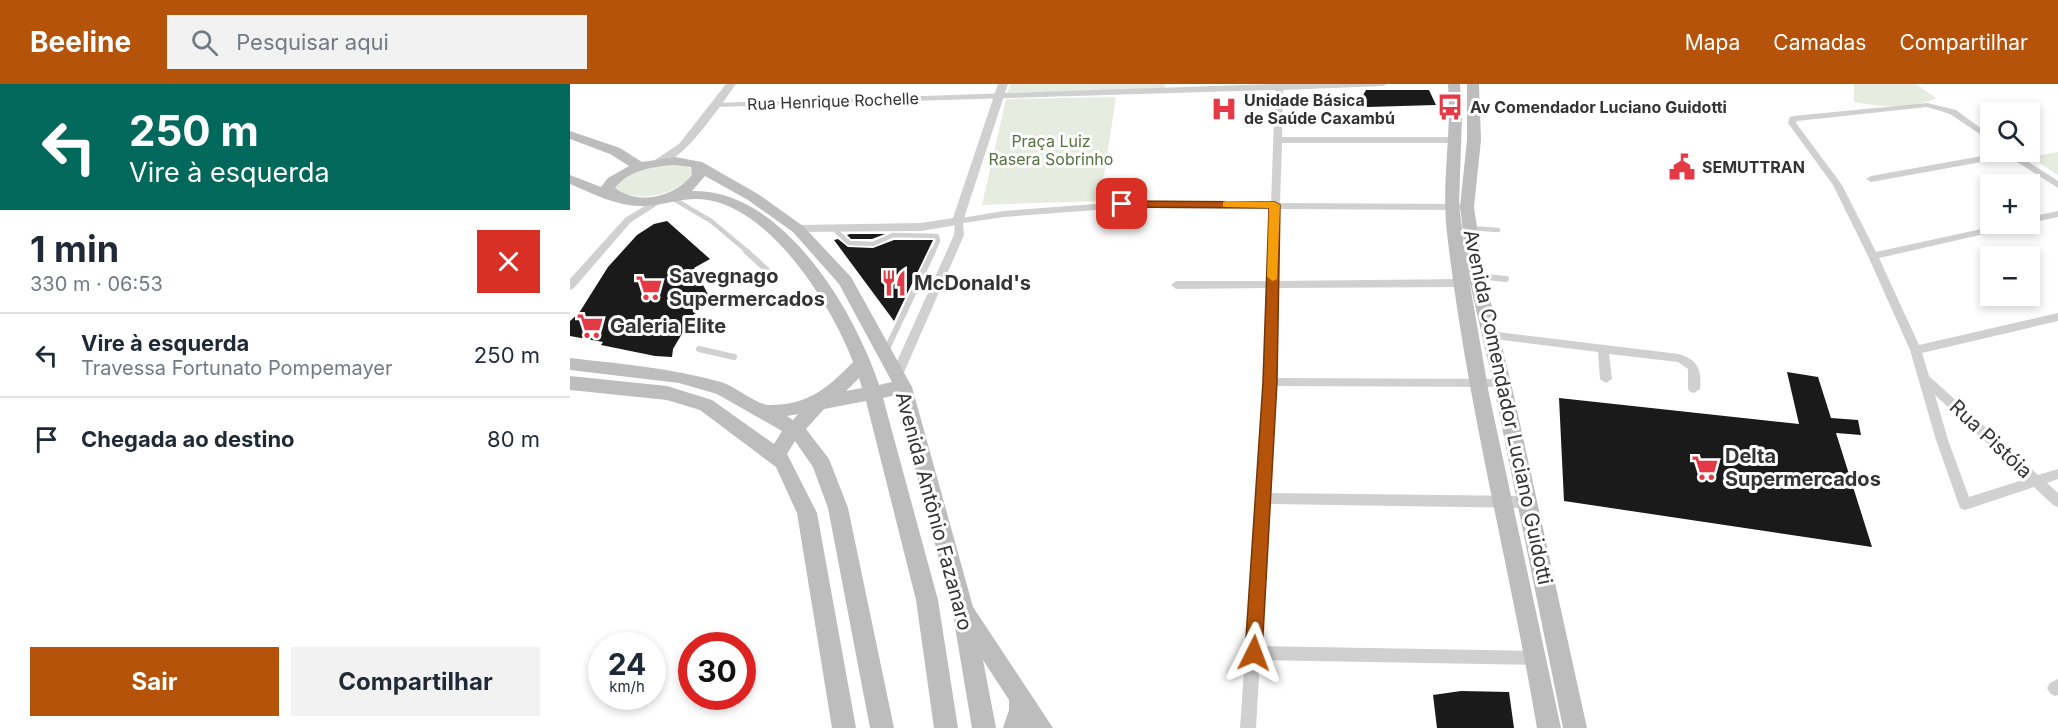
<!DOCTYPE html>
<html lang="pt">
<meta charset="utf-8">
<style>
:root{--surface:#fff;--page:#f2f2f3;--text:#1f2937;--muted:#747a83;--line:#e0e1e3;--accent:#b45309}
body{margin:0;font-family:Inter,sans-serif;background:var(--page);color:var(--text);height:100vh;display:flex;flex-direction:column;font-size:22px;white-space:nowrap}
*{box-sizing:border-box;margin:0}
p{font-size:20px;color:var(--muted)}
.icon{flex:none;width:33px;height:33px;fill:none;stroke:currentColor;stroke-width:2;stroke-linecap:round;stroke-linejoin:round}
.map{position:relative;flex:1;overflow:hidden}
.drawer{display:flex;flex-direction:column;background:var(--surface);width:570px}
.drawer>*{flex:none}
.guide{background:#00695c;color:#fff;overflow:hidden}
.fabs{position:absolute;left:1410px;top:18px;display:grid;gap:12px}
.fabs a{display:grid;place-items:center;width:60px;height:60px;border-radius:0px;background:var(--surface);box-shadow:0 3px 9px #0003;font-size:30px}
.speed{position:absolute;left:18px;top:548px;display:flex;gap:12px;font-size:30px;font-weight:700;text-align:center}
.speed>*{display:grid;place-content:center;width:78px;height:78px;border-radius:50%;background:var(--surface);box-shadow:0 3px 9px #0003;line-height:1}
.speed small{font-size:15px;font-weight:400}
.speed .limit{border:9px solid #d22;background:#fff;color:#111}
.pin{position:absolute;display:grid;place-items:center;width:51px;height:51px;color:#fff;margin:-26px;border-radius:12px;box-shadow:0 3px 9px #0006}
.me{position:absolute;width:66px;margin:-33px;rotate:3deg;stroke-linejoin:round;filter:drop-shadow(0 0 4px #0008)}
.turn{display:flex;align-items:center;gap:21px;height:126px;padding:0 30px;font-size:27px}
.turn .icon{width:78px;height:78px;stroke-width:2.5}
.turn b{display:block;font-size:42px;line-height:51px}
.round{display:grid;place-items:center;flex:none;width:63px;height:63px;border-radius:0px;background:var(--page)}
.head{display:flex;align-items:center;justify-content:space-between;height:102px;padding:0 30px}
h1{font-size:36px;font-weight:700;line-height:45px}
.button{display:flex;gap:12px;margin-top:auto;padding:12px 30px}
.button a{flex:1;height:69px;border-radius:0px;background:var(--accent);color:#fff;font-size:24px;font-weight:700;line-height:69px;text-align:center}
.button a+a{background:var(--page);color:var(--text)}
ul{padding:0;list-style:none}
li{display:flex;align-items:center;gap:18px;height:84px;padding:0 30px;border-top:2px solid var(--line)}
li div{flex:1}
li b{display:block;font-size:22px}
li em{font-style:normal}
header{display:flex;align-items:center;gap:36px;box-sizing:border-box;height:84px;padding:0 30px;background:var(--accent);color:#fff}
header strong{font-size:28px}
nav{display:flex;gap:33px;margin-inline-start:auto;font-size:21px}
.search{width:420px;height:54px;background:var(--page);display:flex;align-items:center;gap:15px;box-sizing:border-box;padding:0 21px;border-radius:0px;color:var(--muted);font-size:22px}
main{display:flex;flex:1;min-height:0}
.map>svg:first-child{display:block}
.green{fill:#e6ecdf}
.building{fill:#1a1a1a}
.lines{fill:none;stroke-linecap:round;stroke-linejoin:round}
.service-far1{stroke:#d0d0d0;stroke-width:4.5}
.service{stroke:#d0d0d0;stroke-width:6}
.minor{fill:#d0d0d0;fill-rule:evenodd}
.tertiary{fill:#d0d0d0;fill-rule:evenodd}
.secondary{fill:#bdbdbd;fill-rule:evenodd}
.route{fill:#b45309;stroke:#753606;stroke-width:1.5}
.slow{fill:#f59e0b}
.labels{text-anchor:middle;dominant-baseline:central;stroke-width:6;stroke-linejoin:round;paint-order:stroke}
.far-poi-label{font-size:16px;font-weight:bold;fill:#333;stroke:#fff;text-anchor:start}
.far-street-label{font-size:16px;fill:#333;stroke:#fff}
.far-park-label{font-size:16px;fill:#56703f;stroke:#fff}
.poi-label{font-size:20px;font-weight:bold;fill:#333;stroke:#fff;text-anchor:start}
.street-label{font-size:20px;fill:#333;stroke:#fff}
</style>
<header>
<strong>Beeline</strong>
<div class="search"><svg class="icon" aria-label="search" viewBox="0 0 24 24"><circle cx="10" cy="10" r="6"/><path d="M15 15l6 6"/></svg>Pesquisar aqui</div>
<nav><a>Mapa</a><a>Camadas</a><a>Compartilhar</a></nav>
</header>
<main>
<section class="drawer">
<div class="guide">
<div class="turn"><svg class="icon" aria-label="left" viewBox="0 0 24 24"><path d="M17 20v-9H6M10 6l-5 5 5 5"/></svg><div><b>250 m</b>Vire à esquerda</div></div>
</div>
<div class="head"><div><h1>1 min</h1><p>330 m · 06:53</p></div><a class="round" style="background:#d93025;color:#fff"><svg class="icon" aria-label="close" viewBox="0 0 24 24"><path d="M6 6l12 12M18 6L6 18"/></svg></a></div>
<ul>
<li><svg class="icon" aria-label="left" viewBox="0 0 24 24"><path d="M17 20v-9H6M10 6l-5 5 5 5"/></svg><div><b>Vire à esquerda</b><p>Travessa Fortunato Pompemayer</p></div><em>250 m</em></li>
<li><svg class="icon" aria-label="arrive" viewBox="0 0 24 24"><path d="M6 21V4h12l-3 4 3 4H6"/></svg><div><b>Chegada ao destino</b></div><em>80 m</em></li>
</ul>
<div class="button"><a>Sair</a><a>Compartilhar</a></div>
</section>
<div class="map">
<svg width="1488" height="644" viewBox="0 0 1488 644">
<rect width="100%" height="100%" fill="#fff"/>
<g class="green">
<polygon points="441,0 595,0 595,5 437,9"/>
<path d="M1284 0H1346L1366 14C1340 26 1312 23 1284 18Z"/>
<polygon points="546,13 530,117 412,121 436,15"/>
<polygon points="1488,68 1488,91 1460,73"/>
<path d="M99 79 116 81 122 86 123 92C100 112 73 118 46 107L44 102 64 88Z"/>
</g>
<g class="building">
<polygon points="796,6 859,6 866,21 797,23 791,15"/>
<polygon points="97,137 140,175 124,184 142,218 123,231 103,265 102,273 85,272 31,261 33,258 0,252 0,237 9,229 38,183 67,151 84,140"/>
<polygon points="280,150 315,150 302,155 281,155 277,151"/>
<polygon points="268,155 278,163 303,164 324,156 363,156 324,237 264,156"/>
<polygon points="1217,288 1248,293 1261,334 1288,336 1291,351 1266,349 1302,463 994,417 989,314 1229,340"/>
<polygon points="891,607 939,608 944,644 867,644 863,611"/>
</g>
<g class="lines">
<g class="service-far1">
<polyline points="102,114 141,137 178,168"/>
<polyline points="900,144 928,146"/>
<polyline points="265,146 279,159 303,160 323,151 367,152 368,157 363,168"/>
</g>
<g class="service">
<polyline points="176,167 199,188"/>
<polyline points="907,192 936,195"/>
<polyline points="129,265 164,273"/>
<polyline points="316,267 363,167"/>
</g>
<g class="minor">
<polygon points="705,0 817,0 813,2 713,6 712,53 885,53 889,56 885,59 712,59 710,119 890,120 895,123 890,126 710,125 708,197 892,195 897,199 892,203 708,204 706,294 932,295 938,299 932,303 706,302 700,409 958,412 963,414 965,418 963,422 958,424 699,420 691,562 967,567 972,569 975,574 972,579 967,581 690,576 686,644 670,644 694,298 698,204 606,205 601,201 606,197 698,197 700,125 552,124 434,133 393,139 394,151 332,293 326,297 320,293 384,151 385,135 434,127 552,118 701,119 705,6 145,23 141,21 145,19"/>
<path d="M1357 19 1386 26 1420 51V57L1380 30 1357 23 1227 37 1226 39 1272 101 1306 168 1434 140H1450L1445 143 1309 174 1349 261 1488 229V237L1352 269 1359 292 1468 391 1488 385V395L1477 399 1488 409V423L1483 421 1464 403 1395 426 1390 424 1366 356 1340 266 1298 172 1263 101 1218 39 1220 33 1223 32ZM1365 311 1456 395 1399 413 1378 356Z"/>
<polygon points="1434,68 1443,68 1488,97 1488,104 1439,73 1301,98 1296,95 1301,92"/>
<polygon points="91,112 96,115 94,117 61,138 4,204 0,206 0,195 55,134"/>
<polygon points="1488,127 1488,133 1460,139 1460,133"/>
<path d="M920 247 1109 270C1128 276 1132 286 1130 305L1124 309 1120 308 1118 305V285L1108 278 1039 270 1042 295 1036 299 1030 295 1028 268 916 254 914 251 916 248Z"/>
<polygon points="1488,595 1488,611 1485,612 1480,609 1477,604 1480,599"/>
</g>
<g class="tertiary">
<path d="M156 0H166C152 19 110 85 85 80V76L109 60Z"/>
<polygon points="428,0 438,0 392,140 351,147 224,148 224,142 228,141 351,139 383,134"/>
</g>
<g class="secondary">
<path d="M878 0H890L892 31 889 122 898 186 890 123 897 56V0H909L911 56 904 123 914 191 941 299 1017 644H993L923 299 899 195 919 310 991 644H967C939 479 896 316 877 149 871 99 882 50 878 0Z"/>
<path d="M0 47 50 64 72 78 105 73 132 78 188 110 233 142 281 193 342 303 403 523 483 644H433L439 626V616L413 576 426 644H402L382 525 326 311 313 314 368 516 388 644H364L346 516 296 317 254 325 236 345 259 375 278 424 324 644H300L258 424 243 383 225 357 217 370 247 429 286 644H262L227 429 206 383 130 326 97 316 0 306V292L97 302 142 316 204 360 212 347 147 310 109 299 0 286V274C51 280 101 284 151 298 165 302 188 322 200 321 238 321 258 304 283 278 262 222 203 127 138 116 116 112 96 121 74 122 48 123 24 110 0 100V91L31 103 38 94 59 82 40 70 0 55ZM105 81 121 83 122 91C104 113 69 122 45 104 58 86 85 82 105 81ZM135 92 178 116 223 148 269 200 322 298 309 301C285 227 212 104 122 107ZM289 294 292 304 276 307ZM228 330 223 336 217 332Z"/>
</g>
</g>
<polygon class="route" points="552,117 705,118 710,121 707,298 692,569 690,574 684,577 678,574 675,569 693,298 699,124 548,123 546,120"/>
<polygon class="slow" points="656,117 705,118 710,121 707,195 703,197 697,193 699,124 653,123 653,118"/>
<defs>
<g id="bus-bare" transform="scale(2.07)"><path d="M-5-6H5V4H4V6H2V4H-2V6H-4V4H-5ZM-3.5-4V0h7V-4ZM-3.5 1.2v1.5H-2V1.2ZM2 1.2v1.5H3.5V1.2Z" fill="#e63946" stroke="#fff" stroke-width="2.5" paint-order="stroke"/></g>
<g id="hospital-bare" transform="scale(2.07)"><path d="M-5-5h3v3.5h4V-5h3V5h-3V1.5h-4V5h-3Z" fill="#e63946" stroke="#fff" stroke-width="2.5" paint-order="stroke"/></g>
<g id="civic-bare" transform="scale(2.07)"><path d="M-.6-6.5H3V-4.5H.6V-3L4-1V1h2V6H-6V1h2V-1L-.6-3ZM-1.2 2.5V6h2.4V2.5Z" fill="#e63946" stroke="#fff" stroke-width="2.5" paint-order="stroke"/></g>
<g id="restaurant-bare" transform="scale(2.07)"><path d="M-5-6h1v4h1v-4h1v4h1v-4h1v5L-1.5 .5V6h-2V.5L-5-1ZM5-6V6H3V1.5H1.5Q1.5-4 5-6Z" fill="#e63946" stroke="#fff" stroke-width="2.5" paint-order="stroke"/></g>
<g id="supermarket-bare" transform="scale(2.07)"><path d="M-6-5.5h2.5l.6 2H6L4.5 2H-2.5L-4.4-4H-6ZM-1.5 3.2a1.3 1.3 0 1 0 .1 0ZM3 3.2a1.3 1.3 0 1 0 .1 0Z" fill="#e63946" stroke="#fff" stroke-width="2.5" paint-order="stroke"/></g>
</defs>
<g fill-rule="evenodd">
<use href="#bus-bare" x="880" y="23"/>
<use href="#hospital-bare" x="654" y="25"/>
<use href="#civic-bare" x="1112" y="83"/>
<use href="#restaurant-bare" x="324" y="199"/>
<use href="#supermarket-bare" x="79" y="204"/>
<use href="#supermarket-bare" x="20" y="242"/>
<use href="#supermarket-bare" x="1135" y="384"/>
</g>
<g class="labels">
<g class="far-poi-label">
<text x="674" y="16">Unidade Básica<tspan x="674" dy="18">de Saúde Caxambú</tspan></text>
<text x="900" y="23">Av Comendador Luciano Guidotti</text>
<text x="1132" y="83">SEMUTTRAN</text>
</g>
<g class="far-street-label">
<text transform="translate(263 17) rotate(-2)">Rua Henrique Rochelle</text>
</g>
<g class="far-park-label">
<text x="481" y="57">Praça Luiz<tspan x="481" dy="18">Rasera Sobrinho</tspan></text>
</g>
<g class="poi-label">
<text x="99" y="192">Savegnago<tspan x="99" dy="23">Supermercados</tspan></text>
<text x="344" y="199">McDonald's</text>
<text x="40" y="242">Galeria Elite</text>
<text x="1155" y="372">Delta<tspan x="1155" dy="23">Supermercados</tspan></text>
</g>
<g class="street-label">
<text transform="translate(938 323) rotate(78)">Avenida Comendador Luciano Guidotti</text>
<text transform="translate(1421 355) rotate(43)">Rua Pistóia</text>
<text transform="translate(364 427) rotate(75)">Avenida Antônio Fazanaro</text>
</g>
</g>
</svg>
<div class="fabs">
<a><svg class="icon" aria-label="search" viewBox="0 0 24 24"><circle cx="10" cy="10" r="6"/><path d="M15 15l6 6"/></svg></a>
<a>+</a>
<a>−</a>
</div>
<div class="speed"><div>24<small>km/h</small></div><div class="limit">30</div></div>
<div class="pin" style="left:552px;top:120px;background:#d93025"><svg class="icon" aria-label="arrive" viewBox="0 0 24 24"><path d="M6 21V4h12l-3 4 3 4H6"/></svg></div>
<svg class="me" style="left:684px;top:569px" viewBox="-20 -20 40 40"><path d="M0-17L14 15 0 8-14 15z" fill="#b45309" stroke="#fff" stroke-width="4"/></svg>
</div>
</main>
